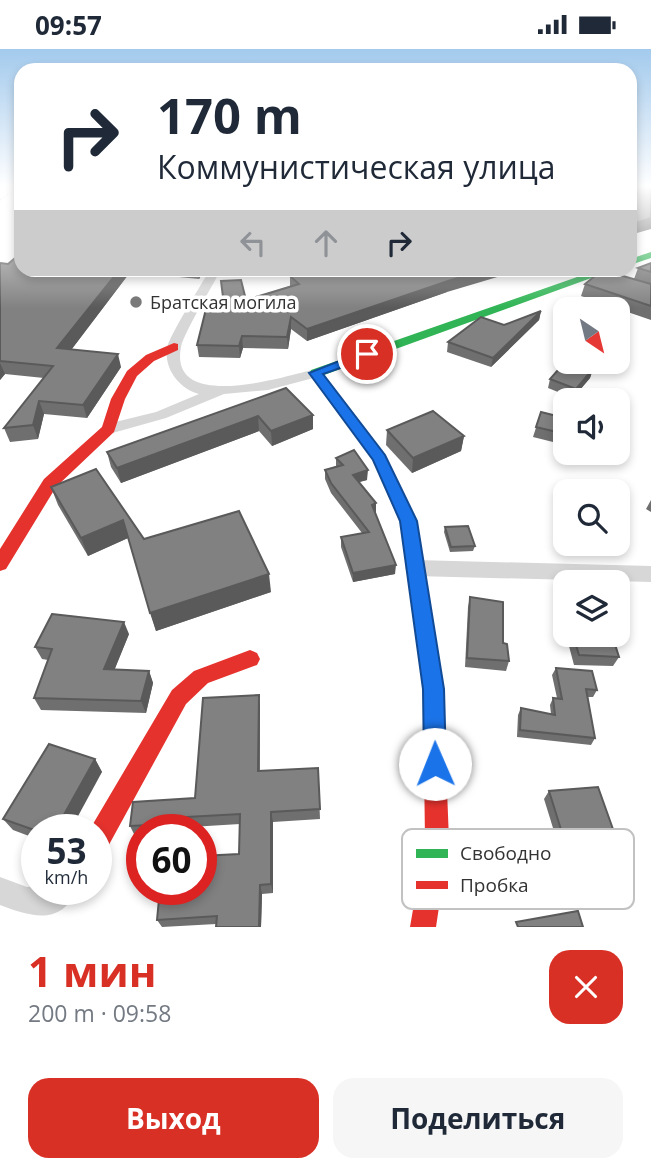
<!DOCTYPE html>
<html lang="ru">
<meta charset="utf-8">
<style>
:root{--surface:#fff;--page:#f6f6f7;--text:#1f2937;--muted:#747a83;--accent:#d93025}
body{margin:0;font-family:"Open Sans",sans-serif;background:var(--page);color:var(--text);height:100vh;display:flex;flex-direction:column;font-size:26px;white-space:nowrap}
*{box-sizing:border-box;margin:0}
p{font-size:23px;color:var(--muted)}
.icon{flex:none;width:38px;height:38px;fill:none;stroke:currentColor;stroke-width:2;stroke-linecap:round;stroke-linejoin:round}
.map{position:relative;height:878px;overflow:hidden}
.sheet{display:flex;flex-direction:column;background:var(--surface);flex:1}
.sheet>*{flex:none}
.hud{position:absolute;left:14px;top:14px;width:623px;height:214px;border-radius:21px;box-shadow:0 4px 10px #0003;background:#fff;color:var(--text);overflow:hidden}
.needle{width:46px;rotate:145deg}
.tools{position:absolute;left:553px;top:248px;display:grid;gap:14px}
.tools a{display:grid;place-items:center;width:77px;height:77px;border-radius:14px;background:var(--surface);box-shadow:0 4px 10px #0003;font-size:35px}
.speed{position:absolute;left:21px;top:765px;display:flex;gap:14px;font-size:35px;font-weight:700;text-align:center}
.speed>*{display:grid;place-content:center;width:91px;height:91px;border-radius:50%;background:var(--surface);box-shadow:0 4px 10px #0003;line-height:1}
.speed small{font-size:18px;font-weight:400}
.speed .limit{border:10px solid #d22;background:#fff;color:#111}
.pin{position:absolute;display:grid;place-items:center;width:60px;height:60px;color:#fff;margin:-30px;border:4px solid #fff;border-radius:50%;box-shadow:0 2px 7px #0007}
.me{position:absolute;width:77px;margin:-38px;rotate:359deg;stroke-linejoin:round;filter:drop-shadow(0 0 5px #0008)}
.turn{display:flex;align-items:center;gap:24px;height:147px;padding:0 28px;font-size:32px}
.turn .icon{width:91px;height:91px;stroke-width:2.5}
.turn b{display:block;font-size:49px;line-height:60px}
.lanes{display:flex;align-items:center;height:66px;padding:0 28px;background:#0003;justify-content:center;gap:35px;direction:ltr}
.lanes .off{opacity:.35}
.round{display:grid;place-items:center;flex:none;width:74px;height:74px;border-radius:21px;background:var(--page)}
.summary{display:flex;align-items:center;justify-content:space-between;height:119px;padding:0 28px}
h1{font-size:42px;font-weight:700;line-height:52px;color:var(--accent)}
.action{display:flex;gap:14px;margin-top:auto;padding:14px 28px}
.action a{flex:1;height:80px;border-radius:21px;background:var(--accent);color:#fff;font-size:28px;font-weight:700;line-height:80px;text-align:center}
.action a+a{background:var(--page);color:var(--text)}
.status{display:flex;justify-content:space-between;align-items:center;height:49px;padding:0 35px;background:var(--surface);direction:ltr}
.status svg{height:19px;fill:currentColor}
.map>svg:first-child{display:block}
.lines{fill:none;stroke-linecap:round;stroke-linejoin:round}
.path{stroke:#d6d6d6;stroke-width:2;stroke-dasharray:2 2;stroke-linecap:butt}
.street{fill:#d7d7d7;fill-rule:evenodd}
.fast{fill:#30b455;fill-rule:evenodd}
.jam{fill:#e5322d;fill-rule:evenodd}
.wall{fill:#6f6f6f}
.shaded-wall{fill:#5a5a5a}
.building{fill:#818181;stroke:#5a5a5a;stroke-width:2}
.route{fill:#1a73e8;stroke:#114b97;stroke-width:2}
.poi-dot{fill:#7a7a7a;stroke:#fff;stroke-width:2.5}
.labels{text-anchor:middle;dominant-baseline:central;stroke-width:7;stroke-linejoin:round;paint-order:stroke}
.far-poi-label{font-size:18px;fill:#333;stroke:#fff;text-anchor:start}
.key{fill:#fff;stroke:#c2c2c2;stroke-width:2}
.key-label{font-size:19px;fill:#333}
</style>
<div class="status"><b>09:57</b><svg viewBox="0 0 49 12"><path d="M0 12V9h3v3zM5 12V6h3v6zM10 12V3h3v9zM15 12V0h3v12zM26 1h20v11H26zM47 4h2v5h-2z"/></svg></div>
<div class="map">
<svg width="651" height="878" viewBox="0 0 651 878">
<rect width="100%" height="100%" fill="#fff"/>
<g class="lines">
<g class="path">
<polyline points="0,138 21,140"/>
<polyline points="0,151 16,140"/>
</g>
<g class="street">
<path d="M210 220H221C213 237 184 283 181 298 168 365 286 327 316 320L323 324 321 327 268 341 224 345 166 369 109 385 103 384 101 380 103 376 156 363 199 345C180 340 164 321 167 299 169 287 202 235 210 220Z"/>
<polygon points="415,511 651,517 651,533 415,527 408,524 405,519 408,514"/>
<path d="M0 828 27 838 37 837V840H77C62 877 31 868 0 856Z"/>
</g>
<g class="fast">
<polygon points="651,203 651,209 630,216 630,210"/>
<polygon points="600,220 616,220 324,326 385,406 403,444 395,450 389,448 373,411 310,324 311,321"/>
</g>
<g class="jam">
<polygon points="174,294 178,295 178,301 154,312 137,327 125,350 114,383 56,438 6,520 0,522 0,500 44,430 102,378 111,350 127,322 146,306"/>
<polygon points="395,438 401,440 416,472 443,640 449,791 436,878 410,878 425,791 423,640 400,472 387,444"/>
<polygon points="250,601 257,604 260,610 257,616 208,634 186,655 105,803 96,806 96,780 90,780 172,641 194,622"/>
</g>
</g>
<g class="wall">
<polygon points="0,214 131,222 71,301 121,318 87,369 44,365 38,390 10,393 4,379 44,329 5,325 0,331"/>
<polygon points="651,214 651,271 581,247 585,235 634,230 638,219"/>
<polygon points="178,220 205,220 199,230 179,228"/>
<polygon points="290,227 447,243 307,292 291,280 288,300 243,299 240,309 199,308 197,296 224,256 246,251 290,237"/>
<polygon points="541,262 539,271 491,318 447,303 448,293 504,276"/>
<polygon points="593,320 590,329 573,349 548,339 550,330"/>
<polygon points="286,339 313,380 272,397 259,382 121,434 111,418 107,403"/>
<polygon points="541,363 565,369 565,396 533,388"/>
<polygon points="387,381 464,387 461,402 412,424 386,396"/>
<polygon points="336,409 367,431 359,433 376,454 375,464 395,525 353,533 341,498 341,488 362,484 331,444 325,430 325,421 336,417"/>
<polygon points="51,438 144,490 271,543 156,582 128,489 88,507 58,456"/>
<polygon points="651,451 651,463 646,460"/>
<polygon points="445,478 475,497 473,502 450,503 444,483"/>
<polygon points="561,543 565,544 565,583 557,554"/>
<polygon points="470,548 503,594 509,612 506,622 465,618 468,558"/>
<polygon points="129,585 114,621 149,622 153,634 146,664 41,661 34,649 48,611 42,610 35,598"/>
<polygon points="566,586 612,586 619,608 613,617 574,616"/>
<polygon points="556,619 597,641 593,648 588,648 595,689 591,696 517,688 518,666 521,659 551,665 550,656 553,649 557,649 552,626"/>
<polygon points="260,657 260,722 318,719 320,770 273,773 273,844 262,845 261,878 216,878 216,875 162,878 157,871 239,805 240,775 174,779 173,780 142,780 142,786 135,787 130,777 195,749"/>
<polygon points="95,710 102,723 37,780 37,790 13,781 3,770"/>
<polygon points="549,742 614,783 608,791 558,795 544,750"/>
<polygon points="485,781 533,814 529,821 487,821 482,789"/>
</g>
<g class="shaded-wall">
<polygon points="651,169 651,180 630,186 630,176"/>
<polygon points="120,220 130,220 131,222 62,313 57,299"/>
<polygon points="198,220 205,220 199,230"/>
<polygon points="487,220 524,220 447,243 307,292 307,280 448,232"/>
<polygon points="541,262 539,271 491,318 493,309"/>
<polygon points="291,268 291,280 288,300 287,288"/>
<polygon points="242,287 243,299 240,309 239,297"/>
<polygon points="118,305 121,318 87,369 83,356"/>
<polygon points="0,314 5,325 0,331"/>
<polygon points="593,320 590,329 573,349 576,340"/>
<polygon points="39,352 44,365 38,390 33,376"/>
<polygon points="313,366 313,380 272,397 271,382"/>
<polygon points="258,367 259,382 121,434 117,419"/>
<polygon points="464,387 461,402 412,424 413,409"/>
<polygon points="368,421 367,431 352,435 353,426"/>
<polygon points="376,454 376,464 371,466 372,456"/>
<polygon points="123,471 128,489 88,507 81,489"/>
<polygon points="396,516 395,525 353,533 353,524"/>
<polygon points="269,525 271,543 156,582 150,564"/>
<polygon points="124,573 129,585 110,632 104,620"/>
<polygon points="149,622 153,634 146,664 141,652"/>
<polygon points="259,646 260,657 259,733 258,722"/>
<polygon points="95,710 102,723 71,780 56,780"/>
<polygon points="271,763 273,773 273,844 271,835"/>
<polygon points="169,769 174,779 173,780 171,780 169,775"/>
<polygon points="260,836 262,845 261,878 259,878"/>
</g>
<g class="building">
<polygon points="638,136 645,136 651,138 651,169 630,176 630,138"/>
<polygon points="21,204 21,220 120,220 57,299 118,305 83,356 39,352 33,376 4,379 53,317 0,312 0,214 8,215"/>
<polygon points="651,214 651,223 638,219"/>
<polygon points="310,220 487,220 448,232 307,280 291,268 287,288 242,287 239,297 197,296 207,256 224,256 221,232 241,231 246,251 299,235 290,227"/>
<polygon points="602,221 651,235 651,257 585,235"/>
<polygon points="541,262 493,309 448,293 481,268 504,276"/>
<polygon points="565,313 573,313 593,320 576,340 550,330"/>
<polygon points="286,339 313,366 271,382 258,367 117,419 107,403"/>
<polygon points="433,362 464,387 413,409 387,381"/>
<polygon points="541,363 565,369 565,385 536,378"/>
<polygon points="354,401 368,421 353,426 376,454 372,456 396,516 353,524 341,488 369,483 331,434 325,421 343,416 336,409"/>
<polygon points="96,420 144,490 239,462 269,525 150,564 123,471 81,489 51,438"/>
<polygon points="468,477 475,497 451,498 445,478"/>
<polygon points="561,543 565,544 565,558"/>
<polygon points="470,548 503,553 503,594 507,595 509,612 467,609"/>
<polygon points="52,565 124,573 104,620 149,622 141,652 34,649 52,600 35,598"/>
<polygon points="573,586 612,586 619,608 579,606"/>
<polygon points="556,619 592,622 597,641 586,640 595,689 520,681 521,659 555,666 553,649 562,650"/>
<polygon points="259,646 258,722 318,719 320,760 271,763 271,835 260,836 259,878 216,878 217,867 157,871 160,840 201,840 201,807 239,805 240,765 169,769 169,775 130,777 133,753 195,749 203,649"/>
<polygon points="49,695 95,710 56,780 37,780 37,782 3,770"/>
<polygon points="598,738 614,783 563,787 549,742"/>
<polygon points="578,862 583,878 518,878 516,873"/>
</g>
<linearGradient id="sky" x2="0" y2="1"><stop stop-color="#a3caed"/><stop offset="0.53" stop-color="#fff"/><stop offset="1" stop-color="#fff" stop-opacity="0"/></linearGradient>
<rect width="651" height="259" fill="url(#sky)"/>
<polygon class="route" points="367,301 373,305 372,308 323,325 385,406 417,472 444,640 446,715 443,723 435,726 427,723 424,715 423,640 400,472 373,411 309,324"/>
<circle class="poi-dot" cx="136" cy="253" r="7"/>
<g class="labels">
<g class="far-poi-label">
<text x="150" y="253">Братская могила</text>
</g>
</g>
<rect x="402" y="780" width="232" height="80" rx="10" class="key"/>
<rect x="416" y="800" width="32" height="9" fill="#30b455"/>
<rect x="416" y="832" width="32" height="8" fill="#e5322d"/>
<g class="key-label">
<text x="460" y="811">Свободно</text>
<text x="460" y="843">Пробка</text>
</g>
</svg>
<div class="tools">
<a><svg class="needle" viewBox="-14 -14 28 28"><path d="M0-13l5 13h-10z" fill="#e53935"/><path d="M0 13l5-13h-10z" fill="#747a83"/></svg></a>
<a><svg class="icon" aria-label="sound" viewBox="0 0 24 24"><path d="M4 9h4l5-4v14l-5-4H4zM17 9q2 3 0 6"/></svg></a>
<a><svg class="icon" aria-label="search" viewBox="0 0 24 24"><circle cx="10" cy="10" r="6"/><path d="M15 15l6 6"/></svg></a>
<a><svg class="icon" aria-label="layers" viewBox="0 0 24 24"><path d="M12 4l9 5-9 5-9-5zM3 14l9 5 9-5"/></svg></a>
</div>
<div class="speed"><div>53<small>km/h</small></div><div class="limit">60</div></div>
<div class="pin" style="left:367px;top:305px;background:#d93025"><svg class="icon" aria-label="arrive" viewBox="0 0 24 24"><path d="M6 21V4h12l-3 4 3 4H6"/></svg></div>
<svg class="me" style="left:435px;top:715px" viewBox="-20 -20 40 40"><circle r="19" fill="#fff"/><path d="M0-13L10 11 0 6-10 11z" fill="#1a73e8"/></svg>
<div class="hud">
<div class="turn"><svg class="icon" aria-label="right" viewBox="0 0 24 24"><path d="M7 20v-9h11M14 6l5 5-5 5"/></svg><div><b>170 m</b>Коммунистическая улица</div></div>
<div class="lanes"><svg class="icon off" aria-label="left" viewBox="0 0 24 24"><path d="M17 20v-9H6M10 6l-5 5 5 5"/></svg><svg class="icon off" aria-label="ahead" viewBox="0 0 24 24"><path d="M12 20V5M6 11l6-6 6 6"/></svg><svg class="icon" aria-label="right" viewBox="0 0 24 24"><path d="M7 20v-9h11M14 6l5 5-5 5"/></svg></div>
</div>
</div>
<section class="sheet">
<div class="summary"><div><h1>1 мин</h1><p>200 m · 09:58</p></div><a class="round" style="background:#d93025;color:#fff"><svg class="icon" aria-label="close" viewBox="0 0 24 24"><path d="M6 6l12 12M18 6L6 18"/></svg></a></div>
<div class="action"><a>Выход</a><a>Поделиться</a></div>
</section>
